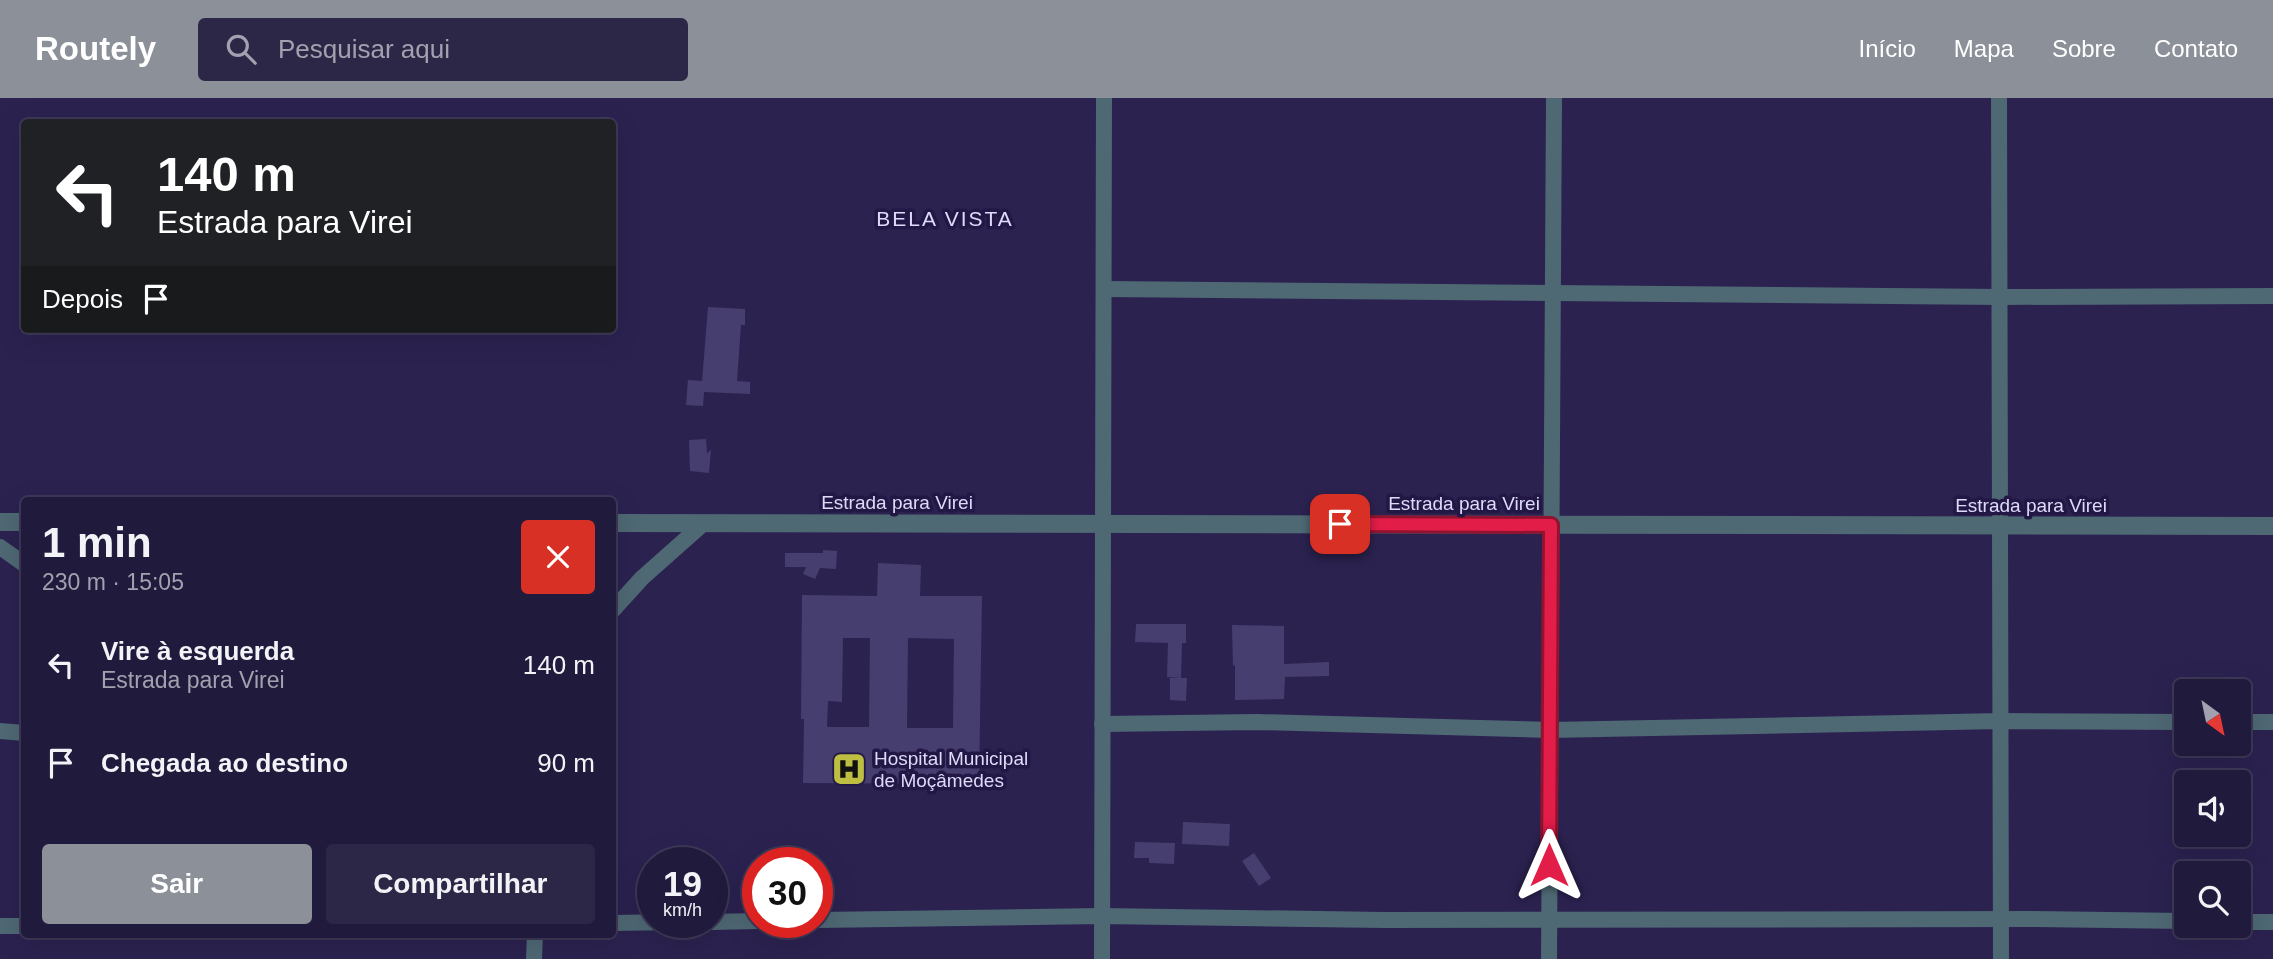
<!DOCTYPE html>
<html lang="pt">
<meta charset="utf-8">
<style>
:root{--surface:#201a3c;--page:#2d2747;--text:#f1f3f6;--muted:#a2a1af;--line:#3d3856;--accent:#8c9099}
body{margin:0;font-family:Helvetica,sans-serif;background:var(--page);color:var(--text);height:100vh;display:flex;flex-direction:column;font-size:26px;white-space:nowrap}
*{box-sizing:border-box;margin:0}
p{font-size:23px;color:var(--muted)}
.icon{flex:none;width:38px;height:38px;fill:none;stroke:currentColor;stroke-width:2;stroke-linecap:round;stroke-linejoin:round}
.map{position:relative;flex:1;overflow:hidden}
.panel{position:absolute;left:21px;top:399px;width:595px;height:441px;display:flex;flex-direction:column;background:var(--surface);border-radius:7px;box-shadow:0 7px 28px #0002,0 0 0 2px var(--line)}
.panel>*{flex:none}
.hud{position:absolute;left:21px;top:21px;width:595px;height:214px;border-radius:7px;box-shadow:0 7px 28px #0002,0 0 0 2px var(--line);background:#202124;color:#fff;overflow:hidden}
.needle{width:46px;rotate:147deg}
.tools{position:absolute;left:2174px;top:581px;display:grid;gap:14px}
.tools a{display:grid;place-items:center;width:77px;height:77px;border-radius:7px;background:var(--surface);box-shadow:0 7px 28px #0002,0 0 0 2px var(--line);font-size:35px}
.speed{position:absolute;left:637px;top:749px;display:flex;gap:14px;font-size:35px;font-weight:700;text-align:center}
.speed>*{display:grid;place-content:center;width:91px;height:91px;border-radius:50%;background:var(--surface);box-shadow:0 7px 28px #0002,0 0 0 2px var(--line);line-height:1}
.speed small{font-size:18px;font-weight:400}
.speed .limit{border:10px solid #d22;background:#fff;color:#111}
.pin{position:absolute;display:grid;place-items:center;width:60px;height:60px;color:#fff;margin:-30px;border-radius:14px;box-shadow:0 4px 10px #0006}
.me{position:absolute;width:77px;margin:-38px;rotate:0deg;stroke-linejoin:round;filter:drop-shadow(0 0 5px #0008)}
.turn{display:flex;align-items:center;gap:24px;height:147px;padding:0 21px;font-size:32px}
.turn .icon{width:91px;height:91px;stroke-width:2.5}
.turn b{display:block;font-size:49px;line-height:60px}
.then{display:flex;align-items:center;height:66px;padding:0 21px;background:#0003;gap:14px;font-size:26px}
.round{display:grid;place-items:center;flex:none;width:74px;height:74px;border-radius:7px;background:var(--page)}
.overview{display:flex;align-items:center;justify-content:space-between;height:119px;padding:0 21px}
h1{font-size:42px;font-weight:800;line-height:52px}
.primary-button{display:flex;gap:14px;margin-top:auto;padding:14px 21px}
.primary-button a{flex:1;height:80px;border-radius:7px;background:var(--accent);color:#fff;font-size:28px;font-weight:800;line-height:80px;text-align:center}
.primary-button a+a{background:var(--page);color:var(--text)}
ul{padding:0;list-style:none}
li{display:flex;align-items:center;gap:21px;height:98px;padding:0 21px}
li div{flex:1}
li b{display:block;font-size:26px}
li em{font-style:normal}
header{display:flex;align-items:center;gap:42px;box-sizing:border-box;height:98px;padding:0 35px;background:var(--accent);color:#fff}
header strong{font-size:33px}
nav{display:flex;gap:38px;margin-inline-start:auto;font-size:24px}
.search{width:490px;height:63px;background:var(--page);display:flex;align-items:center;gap:18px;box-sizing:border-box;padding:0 24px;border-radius:7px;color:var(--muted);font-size:26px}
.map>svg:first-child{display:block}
.building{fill:#473e70;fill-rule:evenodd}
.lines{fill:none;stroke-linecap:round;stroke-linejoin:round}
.minor{stroke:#4e6874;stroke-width:16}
.tertiary{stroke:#4e6874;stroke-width:18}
.route-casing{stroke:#92132f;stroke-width:18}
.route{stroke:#e11d48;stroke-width:12}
.labels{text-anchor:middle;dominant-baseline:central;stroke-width:7;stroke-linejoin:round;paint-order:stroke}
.street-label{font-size:19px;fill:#dedbf9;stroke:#221745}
.poi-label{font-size:19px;fill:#dedbf9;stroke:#221745;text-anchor:start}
.neighbourhood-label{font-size:21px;letter-spacing:2px;fill:#dedbf9;stroke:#221745}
</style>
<header>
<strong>Routely</strong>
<div class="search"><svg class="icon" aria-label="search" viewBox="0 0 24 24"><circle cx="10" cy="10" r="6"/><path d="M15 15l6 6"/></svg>Pesquisar aqui</div>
<nav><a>Início</a><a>Mapa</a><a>Sobre</a><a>Contato</a></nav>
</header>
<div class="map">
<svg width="2273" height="861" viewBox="0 0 2273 861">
<rect width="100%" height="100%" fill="#2b2250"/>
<g class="building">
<polygon points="708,209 745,211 745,227 741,227 737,283 750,284 750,296 704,294 703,308 686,307 688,282 702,283"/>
<polygon points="706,341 707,355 711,352 709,375 690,373 689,342"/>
<polygon points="823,452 837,453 836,471 820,470 815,481 803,476 806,469 785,469 785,455 823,455"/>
<path d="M878 465 921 467 920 498H982L979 686 803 685 804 621H801L802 497 877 498ZM843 540H870L869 629H827L828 603 842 604ZM908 540 954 541 953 630H907Z"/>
<polygon points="1136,526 1186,526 1186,545 1182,545 1181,580 1167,579 1168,545 1135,544"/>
<polygon points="1232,527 1284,528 1284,566 1329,564 1329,578 1285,579 1284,601 1235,602 1235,567 1233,568"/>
<polygon points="1170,580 1187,580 1186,603 1170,602"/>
<polygon points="1183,724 1230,726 1229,748 1182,746"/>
<polygon points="1135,744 1175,745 1174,766 1149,765 1149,760 1134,760"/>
<polygon points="1254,755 1271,780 1259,788 1242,763"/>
</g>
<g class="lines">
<g class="minor">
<polyline points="1999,0 2001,861"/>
<polyline points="1104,191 2000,199 2273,198"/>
<polyline points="0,449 24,466"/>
<polyline points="612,513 642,480 704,425"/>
<polyline points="2238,624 2273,624"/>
<polyline points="1102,626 1257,624 1550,632 2001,623 2186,624"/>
<polyline points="0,633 24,635"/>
<polyline points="817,822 1102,818 1385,822 2034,821 2186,823"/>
<polyline points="712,824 758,823"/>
<polyline points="2238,824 2273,824"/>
<polyline points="612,825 676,824"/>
<polyline points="0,828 24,828"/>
<polyline points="534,861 535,836"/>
<polyline points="1102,861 1104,0"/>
<polyline points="1549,861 1554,0"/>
</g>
<g class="tertiary">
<polyline points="0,424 24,424"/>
<polyline points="612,425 2273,428"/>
</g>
</g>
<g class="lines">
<g class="route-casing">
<polyline id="route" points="1340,426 1551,427 1549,767"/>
</g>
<use href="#route" class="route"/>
</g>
<defs>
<g id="hospital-square" transform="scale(1.75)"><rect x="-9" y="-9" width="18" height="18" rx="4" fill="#bebf42" stroke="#221745"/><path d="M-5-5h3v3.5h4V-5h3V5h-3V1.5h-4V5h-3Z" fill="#111"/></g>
</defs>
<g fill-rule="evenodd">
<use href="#hospital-square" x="849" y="671"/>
</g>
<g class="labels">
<g class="street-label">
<text x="897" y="404">Estrada para Virei</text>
<text x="1464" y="405">Estrada para Virei</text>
<text x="2031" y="407">Estrada para Virei</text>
</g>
<g class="poi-label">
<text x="874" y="660">Hospital Municipal<tspan x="874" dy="22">de Moçâmedes</tspan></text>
</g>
<g class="neighbourhood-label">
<text x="945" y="120">BELA VISTA</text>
</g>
</g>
</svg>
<div class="tools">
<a><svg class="needle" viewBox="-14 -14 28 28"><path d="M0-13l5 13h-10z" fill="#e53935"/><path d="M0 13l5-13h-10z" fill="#a2a1af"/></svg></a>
<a><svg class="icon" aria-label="sound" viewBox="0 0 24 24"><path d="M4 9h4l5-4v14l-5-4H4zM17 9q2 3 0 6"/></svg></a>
<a><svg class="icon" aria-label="search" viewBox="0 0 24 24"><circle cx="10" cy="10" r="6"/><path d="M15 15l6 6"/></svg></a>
</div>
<div class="speed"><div>19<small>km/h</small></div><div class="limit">30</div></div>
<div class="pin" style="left:1340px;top:426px;background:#d93025"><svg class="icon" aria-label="arrive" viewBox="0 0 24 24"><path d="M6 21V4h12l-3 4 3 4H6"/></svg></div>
<svg class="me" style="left:1549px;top:767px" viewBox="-20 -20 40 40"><path d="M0-17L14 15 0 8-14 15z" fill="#e11d48" stroke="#fff" stroke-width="4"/></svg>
<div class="hud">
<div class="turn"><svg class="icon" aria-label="left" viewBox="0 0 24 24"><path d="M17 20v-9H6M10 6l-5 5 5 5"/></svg><div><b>140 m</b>Estrada para Virei</div></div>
<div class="then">Depois<svg class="icon" aria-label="arrive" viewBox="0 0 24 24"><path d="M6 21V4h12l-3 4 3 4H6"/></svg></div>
</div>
<section class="panel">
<div class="overview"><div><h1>1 min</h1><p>230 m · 15:05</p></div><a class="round" style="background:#d93025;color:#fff"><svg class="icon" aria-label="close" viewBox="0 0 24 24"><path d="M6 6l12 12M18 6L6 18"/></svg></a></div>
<ul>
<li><svg class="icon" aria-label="left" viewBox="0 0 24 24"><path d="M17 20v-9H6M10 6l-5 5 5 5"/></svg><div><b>Vire à esquerda</b><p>Estrada para Virei</p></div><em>140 m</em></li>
<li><svg class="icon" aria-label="arrive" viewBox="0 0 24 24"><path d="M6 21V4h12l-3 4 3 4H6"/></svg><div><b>Chegada ao destino</b></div><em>90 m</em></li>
</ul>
<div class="primary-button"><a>Sair</a><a>Compartilhar</a></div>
</section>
</div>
